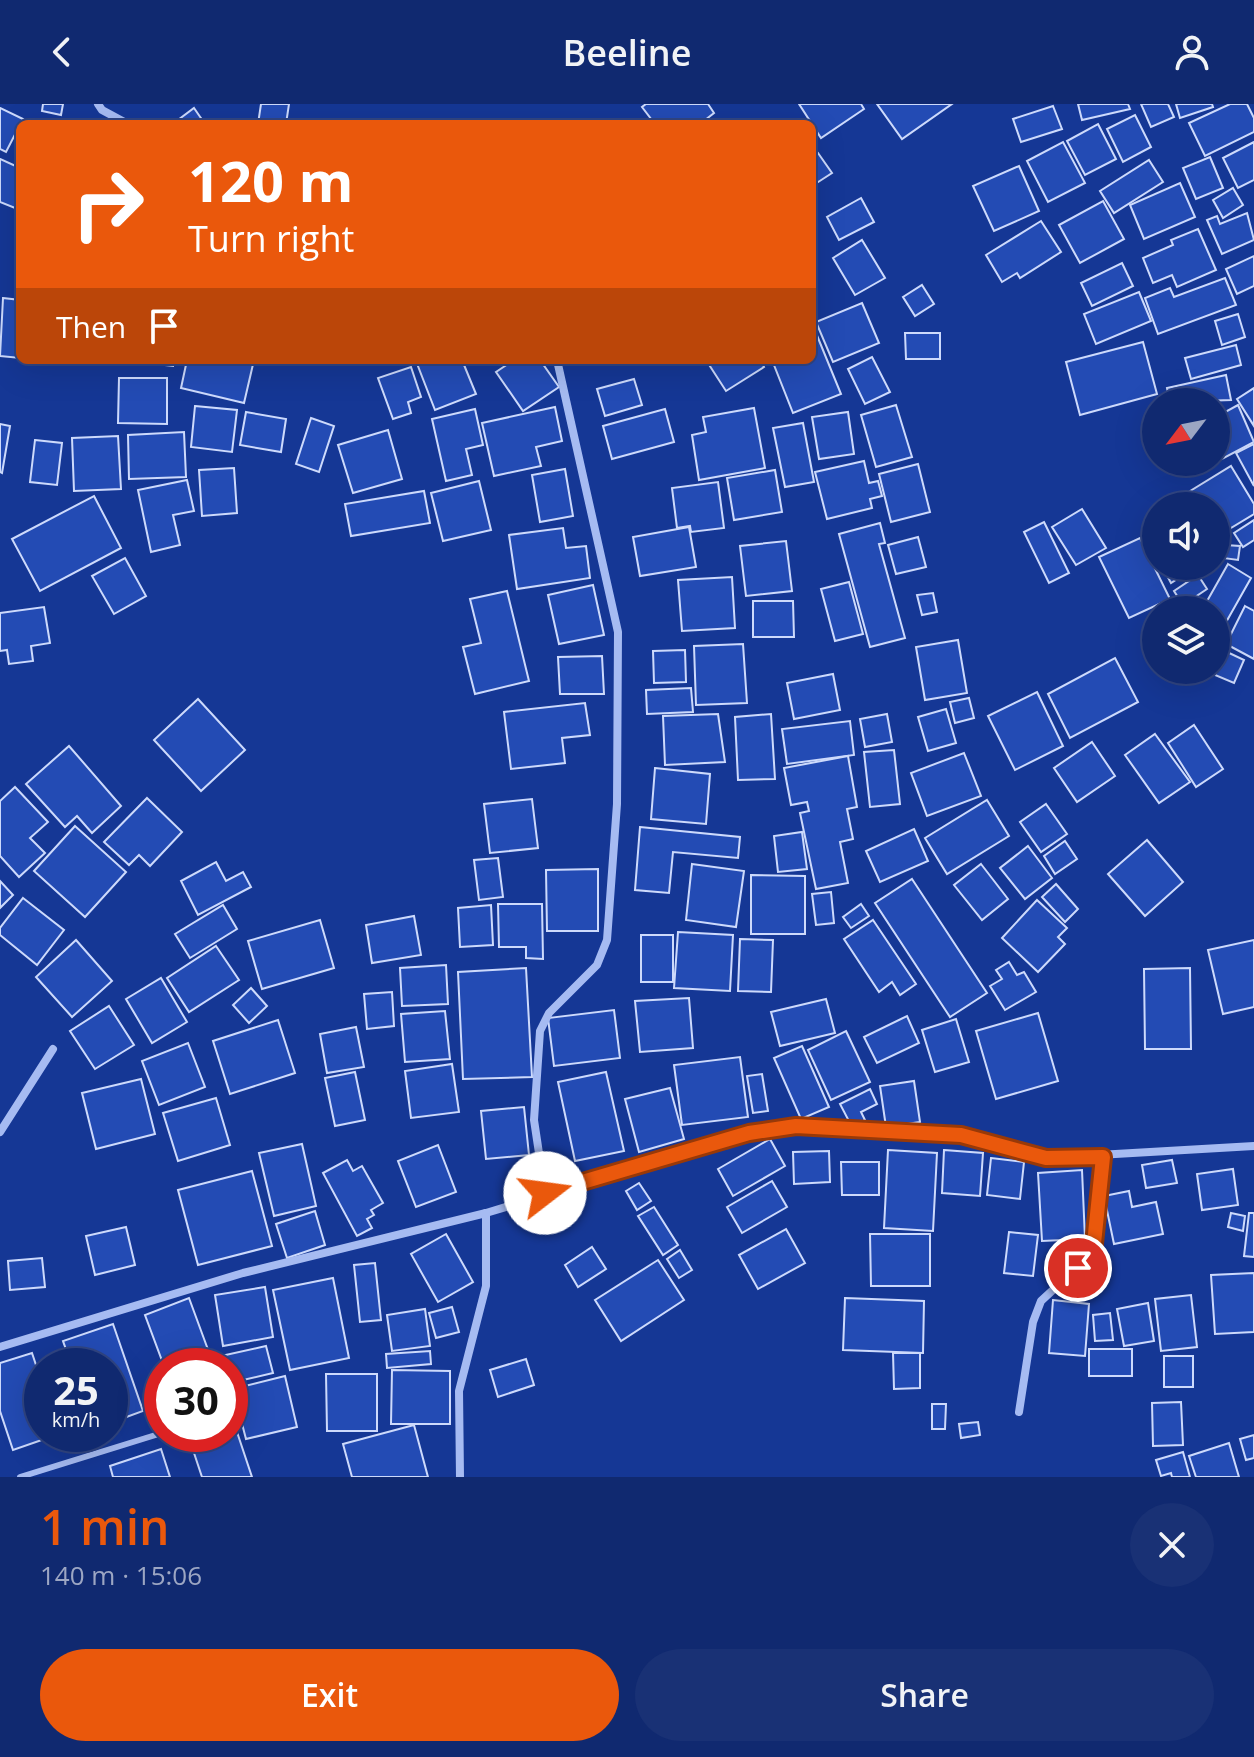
<!DOCTYPE html>
<meta charset="utf-8">
<style>
:root{--surface:#102970;--page:#193175;--text:#f1f3f6;--muted:#9ca6c3;--line:#304583;--accent:#ea580c}
body{margin:0;font-family:"Open Sans",sans-serif;background:var(--page);color:var(--text);height:100vh;display:flex;flex-direction:column;font-size:30px;white-space:nowrap}
*{box-sizing:border-box;margin:0}
p{font-size:26px;color:var(--muted)}
.icon{flex:none;width:44px;height:44px;fill:none;stroke:currentColor;stroke-width:2;stroke-linecap:round;stroke-linejoin:round}
.map{position:relative;height:1373px;overflow:hidden}
.sheet{display:flex;flex-direction:column;background:var(--surface);flex:1}
.sheet>*{flex:none}
.guide{position:absolute;left:16px;top:16px;width:800px;height:244px;border-radius:12px;box-shadow:0 8px 32px #0002,0 0 0 2px var(--line);background:#ea580c;color:#fff;overflow:hidden}
.needle{width:52px;rotate:238deg}
.fabs{position:absolute;left:1142px;top:284px;display:grid;gap:16px}
.fabs a{display:grid;place-items:center;width:88px;height:88px;border-radius:50%;background:var(--surface);box-shadow:0 8px 32px #0002,0 0 0 2px var(--line);font-size:40px}
.speed{position:absolute;left:24px;top:1244px;display:flex;gap:16px;font-size:40px;font-weight:700;text-align:center}
.speed>*{display:grid;place-content:center;width:104px;height:104px;border-radius:50%;background:var(--surface);box-shadow:0 8px 32px #0002,0 0 0 2px var(--line);line-height:1}
.speed small{font-size:20px;font-weight:400}
.speed .limit{border:12px solid #d22;background:#fff;color:#111}
.pin{position:absolute;display:grid;place-items:center;width:68px;height:68px;color:#fff;margin:-34px;border:4px solid #fff;border-radius:50%;box-shadow:0 2px 8px #0007}
.me{position:absolute;width:88px;margin:-44px;rotate:75deg;stroke-linejoin:round;filter:drop-shadow(0 0 6px #0008)}
.turn{display:flex;align-items:center;gap:28px;height:168px;padding:0 40px;font-size:36px}
.turn .icon{width:104px;height:104px;stroke-width:2.5}
.turn b{display:block;font-size:56px;line-height:68px}
.then{display:flex;align-items:center;height:76px;padding:0 40px;background:#0003;gap:16px;font-size:30px}
.round{display:grid;place-items:center;flex:none;width:84px;height:84px;border-radius:42px;background:var(--page)}
.head{display:flex;align-items:center;justify-content:space-between;height:136px;padding:0 40px}
h1{font-size:48px;font-weight:600;line-height:60px;color:var(--accent)}
.action{display:flex;gap:16px;margin-top:auto;padding:16px 40px}
.action a{flex:1;height:92px;border-radius:48px;background:var(--accent);color:#fff;font-size:32px;font-weight:600;line-height:92px;text-align:center}
.action a+a{background:var(--page);color:var(--text)}
header{display:flex;justify-content:space-between;align-items:center;height:104px;padding:0 40px;background:var(--surface);font-size:36px;font-weight:600}
.map>svg:first-child{display:block}
.building{fill:#234bb4;stroke:#cddafc;stroke-width:2}
.lines{fill:none;stroke-linecap:round;stroke-linejoin:round}
.lane{stroke:#a6bbf2;stroke-width:6}
.street{stroke:#a6bbf2;stroke-width:8}
.route-casing{stroke:#983908;stroke-width:20}
.route{stroke:#ea580c;stroke-width:14}
</style>
<header><svg class="icon" aria-label="back" viewBox="0 0 24 24"><path d="M15 5l-7 7 7 7"/></svg>Beeline<svg class="icon" aria-label="person" viewBox="0 0 24 24"><circle cx="12" cy="8" r="4"/><path d="M4 21q1-7 8-7t8 7"/></svg></header>
<div class="map">
<svg width="1254" height="1373" viewBox="0 0 1254 1373">
<rect width="100%" height="100%" fill="#153795"/>
<g class="building">
<polygon points="43,0 63,0 61,11 42,7"/>
<polygon points="261,0 289,0 286,20 258,20"/>
<polygon points="646,0 708,0 714,9 700,20 655,20 642,3"/>
<polygon points="799,0 861,0 864,5 821,34"/>
<polygon points="877,0 952,0 902,35"/>
<polygon points="1078,0 1128,0 1130,5 1082,16"/>
<polygon points="1141,0 1168,0 1174,13 1151,23"/>
<polygon points="1176,0 1212,0 1213,3 1180,14"/>
<polygon points="1230,0 1247,0 1254,14 1254,28 1205,52 1189,19"/>
<polygon points="1053,2 1062,25 1021,38 1013,15"/>
<polygon points="0,4 23,15 6,48 0,45"/>
<polygon points="194,4 205,20 181,20 178,16"/>
<polygon points="1135,11 1151,43 1123,58 1107,25"/>
<polygon points="1098,20 1116,55 1085,71 1067,37"/>
<polygon points="1063,38 1085,79 1048,98 1027,57"/>
<polygon points="1254,38 1254,76 1238,84 1223,54"/>
<polygon points="818,49 832,69 812,82 812,53"/>
<polygon points="1210,53 1223,84 1196,95 1183,64"/>
<polygon points="0,55 20,64 20,94 15,104 0,98"/>
<polygon points="1149,56 1163,78 1114,109 1100,87"/>
<polygon points="1019,62 1039,107 994,127 973,82"/>
<polygon points="1180,79 1195,113 1144,135 1130,101"/>
<polygon points="1233,84 1243,101 1223,114 1213,96"/>
<polygon points="861,94 874,118 839,136 827,113"/>
<polygon points="1103,97 1124,135 1080,159 1059,121"/>
<polygon points="1247,109 1254,136 1222,150 1207,116 1217,112 1220,120"/>
<polygon points="1041,117 1061,148 1020,174 1017,169 1002,178 986,151"/>
<polygon points="1198,125 1216,166 1177,183 1172,171 1153,179 1143,154 1173,141 1171,136"/>
<polygon points="862,136 885,174 855,191 833,154"/>
<polygon points="1254,152 1254,182 1237,190 1226,165"/>
<polygon points="1122,159 1133,182 1092,202 1081,179"/>
<polygon points="1225,174 1236,201 1158,230 1145,194 1170,184 1174,193"/>
<polygon points="922,181 934,200 915,212 903,193"/>
<polygon points="1139,188 1151,217 1096,240 1084,210"/>
<polygon points="3,194 20,196 20,254 0,252"/>
<polygon points="862,199 879,239 833,258 816,218"/>
<polygon points="1238,210 1245,233 1222,241 1215,217"/>
<polygon points="816,229 841,290 793,309 772,256 812,256 812,231"/>
<polygon points="905,229 940,229 940,255 906,255"/>
<polygon points="1143,238 1157,290 1080,311 1066,258"/>
<polygon points="1236,241 1241,261 1191,275 1185,254"/>
<polygon points="872,253 890,288 865,300 848,265"/>
<polygon points="118,256 173,256 173,262"/>
<polygon points="187,256 254,256 244,299 181,284"/>
<polygon points="462,256 476,290 435,306 416,257"/>
<polygon points="514,256 540,256 559,283 523,307 496,268"/>
<polygon points="706,256 760,256 764,263 726,287"/>
<polygon points="411,263 421,293 408,298 411,309 393,315 378,274"/>
<polygon points="1226,271 1231,296 1170,298 1167,284"/>
<polygon points="119,274 167,274 167,320 118,319"/>
<polygon points="634,275 642,301 605,312 597,285"/>
<polygon points="1254,284 1254,322 1237,295"/>
<polygon points="896,301 912,353 876,363 861,311"/>
<polygon points="1238,301 1254,338 1220,356 1216,349 1216,313"/>
<polygon points="195,302 237,306 232,348 191,343"/>
<polygon points="555,303 562,337 536,343 541,362 494,372 482,319"/>
<polygon points="754,304 765,364 699,376 692,331 706,328 703,313"/>
<polygon points="475,305 483,341 466,345 472,371 446,377 432,315"/>
<polygon points="665,305 674,338 612,355 603,322"/>
<polygon points="246,308 286,315 281,348 240,341"/>
<polygon points="848,308 854,350 819,355 812,313"/>
<polygon points="311,314 334,322 319,368 296,360"/>
<polygon points="803,319 814,378 785,383 773,324"/>
<polygon points="0,320 10,322 2,369 0,368"/>
<polygon points="388,326 402,375 353,389 338,341"/>
<polygon points="184,328 186,373 129,375 128,331"/>
<polygon points="118,332 121,385 74,387 72,334"/>
<polygon points="35,336 62,339 57,381 30,378"/>
<polygon points="1254,340 1254,382 1236,349"/>
<polygon points="864,357 869,379 878,377 882,392 870,395 872,404 827,415 815,368"/>
<polygon points="918,360 930,408 891,418 879,370"/>
<polygon points="1231,362 1254,400 1254,410 1216,433 1216,402 1188,402 1182,392"/>
<polygon points="234,364 237,409 202,412 199,366"/>
<polygon points="565,365 573,412 540,418 532,371"/>
<polygon points="775,366 782,408 734,416 727,374"/>
<polygon points="187,376 194,407 173,411 180,441 151,448 138,386"/>
<polygon points="479,377 491,426 443,437 431,389"/>
<polygon points="718,378 724,424 691,428 690,422 677,424 672,384"/>
<polygon points="424,387 430,419 351,432 345,400"/>
<polygon points="94,392 121,444 40,487 12,435"/>
<polygon points="1082,405 1106,444 1076,461 1052,423"/>
<polygon points="1254,416 1254,436 1243,443 1234,429"/>
<polygon points="1044,418 1069,469 1049,479 1024,428"/>
<polygon points="880,419 885,439 879,440 905,534 870,543 839,430"/>
<polygon points="689,423 696,463 640,472 633,433"/>
<polygon points="563,424 566,444 586,442 590,474 517,485 509,431"/>
<polygon points="918,433 926,463 896,470 888,441"/>
<polygon points="1140,434 1170,495 1129,514 1099,453"/>
<polygon points="786,437 792,487 746,492 740,442"/>
<polygon points="1225,441 1240,442 1238,456 1223,454"/>
<polygon points="125,454 146,492 114,510 92,472"/>
<polygon points="1228,460 1251,474 1216,536 1216,506 1202,506"/>
<polygon points="1162,462 1197,462 1171,479"/>
<polygon points="1198,471 1207,485 1183,501 1174,487"/>
<polygon points="732,473 735,524 682,527 678,476"/>
<polygon points="849,478 863,530 835,537 821,485"/>
<polygon points="593,481 604,531 559,540 548,491"/>
<polygon points="507,487 529,577 475,590 463,543 481,539 470,495"/>
<polygon points="933,489 937,508 922,511 917,491"/>
<polygon points="753,497 793,497 794,533 753,533"/>
<polygon points="1245,502 1254,507 1254,555 1226,540"/>
<polygon points="44,503 50,539 31,542 33,557 9,560 7,546 0,547 0,509"/>
<polygon points="1156,519 1156,545 1143,532"/>
<polygon points="958,536 967,589 925,596 916,543"/>
<polygon points="743,540 747,599 696,601 694,542"/>
<polygon points="685,546 686,578 654,579 653,547"/>
<polygon points="1225,547 1244,556 1234,579 1215,571"/>
<polygon points="602,552 604,590 560,590 558,553"/>
<polygon points="1115,554 1138,598 1070,634 1048,590"/>
<polygon points="833,570 840,606 794,615 787,579"/>
<polygon points="691,584 693,608 647,610 646,586"/>
<polygon points="1037,588 1063,642 1015,666 988,612"/>
<polygon points="969,594 974,614 955,619 950,598"/>
<polygon points="198,595 245,646 201,687 154,636"/>
<polygon points="585,599 590,631 562,634 565,659 511,665 504,608"/>
<polygon points="946,605 956,639 928,647 918,613"/>
<polygon points="718,610 725,658 665,661 663,612"/>
<polygon points="771,610 775,675 738,676 735,613"/>
<polygon points="887,610 892,638 865,643 860,615"/>
<polygon points="850,617 854,651 787,660 782,625"/>
<polygon points="1194,621 1223,665 1196,683 1168,639"/>
<polygon points="1155,630 1190,678 1159,699 1125,651"/>
<polygon points="1092,638 1115,672 1077,698 1054,664"/>
<polygon points="69,642 121,702 92,729 77,712 65,723 26,680"/>
<polygon points="894,646 900,700 870,703 864,648"/>
<polygon points="964,649 981,692 927,712 911,669"/>
<polygon points="848,652 857,703 847,705 853,735 840,738 848,779 816,785 800,709 809,707 807,698 791,701 784,664"/>
<polygon points="655,664 710,670 706,720 651,715"/>
<polygon points="15,683 48,718 30,734 45,749 19,773 0,752 0,697"/>
<polygon points="147,694 182,728 150,762 139,751 129,761 104,738"/>
<polygon points="532,695 538,744 490,749 484,700"/>
<polygon points="987,696 1009,732 947,770 925,734"/>
<polygon points="1046,700 1067,730 1041,748 1020,718"/>
<polygon points="75,722 126,768 85,813 34,767"/>
<polygon points="640,723 740,733 738,754 673,748 669,789 635,786"/>
<polygon points="914,725 928,757 880,778 866,747"/>
<polygon points="802,728 807,765 778,768 774,732"/>
<polygon points="1147,736 1183,778 1145,812 1108,770"/>
<polygon points="1065,737 1077,755 1055,770 1044,752"/>
<polygon points="1028,742 1052,774 1025,795 1000,764"/>
<polygon points="498,754 503,793 479,796 474,756"/>
<polygon points="216,758 226,777 243,768 251,783 198,811 181,777"/>
<polygon points="692,760 744,767 736,823 686,816"/>
<polygon points="981,760 1008,795 982,816 954,781"/>
<polygon points="598,765 598,827 547,827 546,766"/>
<polygon points="751,771 805,772 805,830 751,830"/>
<polygon points="912,775 987,889 950,913 875,799"/>
<polygon points="0,777 13,791 0,804"/>
<polygon points="1056,780 1078,805 1065,818 1042,793"/>
<polygon points="831,788 834,819 816,821 812,790"/>
<polygon points="23,794 64,826 37,861 0,831 0,824"/>
<polygon points="1037,796 1067,824 1058,833 1065,840 1038,868 1002,834"/>
<polygon points="498,800 542,800 543,855 526,854 526,843 499,843"/>
<polygon points="861,800 869,812 851,824 843,813"/>
<polygon points="223,801 237,825 190,854 175,830"/>
<polygon points="491,801 493,841 460,843 458,804"/>
<polygon points="414,812 421,851 372,859 366,821"/>
<polygon points="320,816 334,864 262,885 248,837"/>
<polygon points="873,816 916,880 900,891 892,878 879,888 844,835"/>
<polygon points="678,828 733,831 730,887 674,884"/>
<rect x="641" y="831" width="32" height="47"/>
<polygon points="740,835 773,836 771,888 738,887"/>
<polygon points="76,836 112,877 72,913 36,873"/>
<polygon points="1254,836 1254,903 1223,910 1208,846"/>
<polygon points="216,842 239,876 189,908 167,874"/>
<polygon points="1009,858 1017,871 1024,868 1036,888 1005,906 990,882 1002,875 996,866"/>
<polygon points="446,861 448,900 402,902 400,864"/>
<polygon points="526,864 532,973 463,975 458,868"/>
<polygon points="1190,864 1191,945 1145,945 1144,865"/>
<polygon points="161,874 187,918 152,939 126,895"/>
<polygon points="251,884 267,902 249,919 233,901"/>
<polygon points="392,888 394,922 367,925 364,890"/>
<polygon points="689,894 693,944 640,948 635,897"/>
<polygon points="826,895 835,929 780,942 771,908"/>
<polygon points="109,902 134,941 95,965 70,927"/>
<polygon points="614,906 620,954 554,962 548,914"/>
<polygon points="445,907 450,955 405,958 401,910"/>
<polygon points="1038,909 1058,977 996,995 976,927"/>
<polygon points="907,912 919,939 877,959 864,933"/>
<polygon points="956,915 969,958 935,968 922,926"/>
<polygon points="278,916 295,969 230,990 213,937"/>
<polygon points="356,923 364,963 327,969 320,930"/>
<polygon points="846,927 870,978 831,996 808,946"/>
<polygon points="188,939 205,983 159,1001 142,957"/>
<polygon points="802,942 829,1003 801,1015 774,954"/>
<polygon points="740,953 748,1013 682,1021 674,961"/>
<polygon points="452,960 459,1008 411,1014 405,967"/>
<polygon points="355,968 365,1016 335,1022 325,974"/>
<polygon points="606,968 624,1047 575,1057 558,978"/>
<polygon points="762,970 768,1007 753,1009 747,972"/>
<polygon points="141,975 155,1030 96,1045 82,989"/>
<polygon points="914,977 920,1018 886,1023 880,982"/>
<polygon points="670,984 684,1035 639,1048 625,995"/>
<polygon points="870,985 877,1000 861,1008 865,1016 852,1023 840,1000"/>
<polygon points="216,994 230,1041 178,1057 163,1009"/>
<polygon points="524,1003 529,1051 486,1055 481,1007"/>
<polygon points="770,1035 785,1062 733,1092 718,1065"/>
<polygon points="302,1040 316,1102 274,1112 259,1049"/>
<polygon points="438,1041 456,1088 416,1103 398,1057"/>
<polygon points="888,1046 937,1049 933,1127 884,1124"/>
<polygon points="944,1046 983,1049 980,1092 942,1089"/>
<polygon points="829,1047 830,1078 794,1080 793,1048"/>
<polygon points="991,1054 1024,1058 1020,1095 987,1091"/>
<polygon points="347,1056 353,1067 362,1062 383,1099 371,1106 374,1111 367,1115 372,1124 357,1132 323,1069"/>
<polygon points="1172,1056 1177,1079 1146,1084 1142,1061"/>
<polygon points="841,1058 879,1058 879,1091 842,1091"/>
<polygon points="1233,1065 1238,1101 1202,1106 1197,1070"/>
<polygon points="1082,1066 1085,1135 1042,1137 1038,1069"/>
<polygon points="252,1067 272,1142 198,1161 178,1086"/>
<polygon points="772,1077 787,1103 742,1129 727,1103"/>
<polygon points="639,1079 651,1097 637,1106 626,1087"/>
<polygon points="1129,1087 1132,1103 1156,1098 1163,1130 1114,1140 1104,1092"/>
<polygon points="654,1103 678,1141 663,1151 638,1112"/>
<polygon points="315,1107 325,1141 287,1154 276,1120"/>
<polygon points="1231,1109 1245,1112 1243,1127 1228,1123"/>
<polygon points="1249,1109 1254,1109 1254,1153 1244,1152"/>
<polygon points="126,1123 135,1161 95,1171 86,1132"/>
<polygon points="786,1125 805,1159 758,1185 739,1151"/>
<polygon points="1009,1128 1038,1131 1033,1172 1004,1169"/>
<polygon points="446,1130 473,1178 438,1198 411,1150"/>
<polygon points="870,1130 930,1130 930,1182 871,1182"/>
<polygon points="592,1143 606,1165 578,1183 565,1161"/>
<polygon points="680,1146 692,1166 679,1174 667,1155"/>
<polygon points="42,1154 45,1183 10,1186 8,1157"/>
<polygon points="658,1156 684,1196 621,1237 595,1196"/>
<polygon points="375,1159 381,1216 360,1218 354,1161"/>
<polygon points="1254,1169 1254,1228 1215,1230 1211,1171"/>
<polygon points="333,1174 349,1254 290,1266 273,1186"/>
<polygon points="265,1183 273,1233 223,1242 215,1191"/>
<polygon points="1191,1191 1197,1243 1161,1247 1155,1195"/>
<polygon points="189,1194 214,1262 164,1262 145,1211"/>
<polygon points="845,1194 924,1197 923,1249 843,1246"/>
<polygon points="1053,1196 1089,1200 1085,1252 1049,1249"/>
<polygon points="1148,1199 1154,1237 1124,1242 1117,1205"/>
<polygon points="452,1203 459,1228 436,1234 429,1209"/>
<polygon points="425,1205 430,1242 392,1247 387,1211"/>
<polygon points="1110,1209 1113,1236 1095,1237 1093,1211"/>
<polygon points="113,1220 143,1307 110,1319 110,1262 72,1262 63,1237"/>
<polygon points="266,1242 273,1269 230,1279 230,1262 223,1262 221,1252"/>
<rect x="1089" y="1245" width="43" height="27"/>
<polygon points="430,1247 431,1260 387,1264 386,1250"/>
<polygon points="32,1249 42,1279 42,1330 59,1330 13,1346 0,1307 0,1259"/>
<polygon points="893,1249 920,1249 920,1284 894,1285"/>
<rect x="1164" y="1252" width="29" height="31"/>
<polygon points="526,1255 534,1281 498,1293 490,1266"/>
<polygon points="392,1266 450,1267 450,1320 391,1320"/>
<polygon points="326,1270 377,1270 377,1327 327,1327"/>
<polygon points="285,1272 297,1323 246,1335 233,1285"/>
<polygon points="1181,1298 1183,1341 1153,1342 1152,1299"/>
<polygon points="932,1300 946,1300 945,1325 932,1325"/>
<polygon points="978,1318 980,1331 961,1334 959,1320"/>
<polygon points="414,1321 428,1373 352,1373 343,1340"/>
<polygon points="236,1325 252,1373 202,1373 191,1340"/>
<polygon points="1254,1331 1254,1354 1246,1356 1240,1335"/>
<polygon points="1229,1339 1239,1373 1196,1373 1189,1352"/>
<polygon points="161,1345 170,1373 113,1373 110,1362"/>
<polygon points="1183,1348 1190,1373 1172,1373 1171,1369 1161,1372 1156,1356"/>
</g>
<g class="lines">
<polyline class="lane" points="20,1373 162,1329"/>
<g class="street">
<polyline points="98,0 102,6 128,20"/>
<polyline points="0,1028 53,945"/>
<polyline points="545,1089 534,1016 540,927 549,909 597,861 607,836 617,700 618,528 557,256"/>
<polyline points="0,1243 243,1169 486,1109 749,1029 796,1022 961,1031 1046,1054 1254,1042"/>
<polyline points="1019,1308 1033,1218 1041,1197 1093,1149 1103,1053"/>
<polyline points="460,1373 459,1287 486,1182 486,1109"/>
</g>
</g>
<g class="lines">
<g class="route-casing">
<polyline id="route" points="545,1089 749,1029 796,1022 961,1031 1046,1054 1103,1053 1093,1149 1078,1164"/>
</g>
<use href="#route" class="route"/>
</g>
</svg>
<div class="fabs">
<a><svg class="needle" viewBox="-14 -14 28 28"><path d="M0-13l5 13h-10z" fill="#e53935"/><path d="M0 13l5-13h-10z" fill="#9ca6c3"/></svg></a>
<a><svg class="icon" aria-label="sound" viewBox="0 0 24 24"><path d="M4 9h4l5-4v14l-5-4H4zM17 9q2 3 0 6"/></svg></a>
<a><svg class="icon" aria-label="layers" viewBox="0 0 24 24"><path d="M12 4l9 5-9 5-9-5zM3 14l9 5 9-5"/></svg></a>
</div>
<div class="speed"><div>25<small>km/h</small></div><div class="limit">30</div></div>
<div class="pin" style="left:1078px;top:1164px;background:#d93025"><svg class="icon" aria-label="arrive" viewBox="0 0 24 24"><path d="M6 21V4h12l-3 4 3 4H6"/></svg></div>
<svg class="me" style="left:545px;top:1089px" viewBox="-20 -20 40 40"><circle r="19" fill="#fff"/><path d="M0-13L10 11 0 6-10 11z" fill="#ea580c"/></svg>
<div class="guide">
<div class="turn"><svg class="icon" aria-label="right" viewBox="0 0 24 24"><path d="M7 20v-9h11M14 6l5 5-5 5"/></svg><div><b>120 m</b>Turn right</div></div>
<div class="then">Then<svg class="icon" aria-label="arrive" viewBox="0 0 24 24"><path d="M6 21V4h12l-3 4 3 4H6"/></svg></div>
</div>
</div>
<section class="sheet">
<div class="head"><div><h1>1 min</h1><p>140 m · 15:06</p></div><a class="round"><svg class="icon" aria-label="close" viewBox="0 0 24 24"><path d="M6 6l12 12M18 6L6 18"/></svg></a></div>
<div class="action"><a>Exit</a><a>Share</a></div>
</section>
